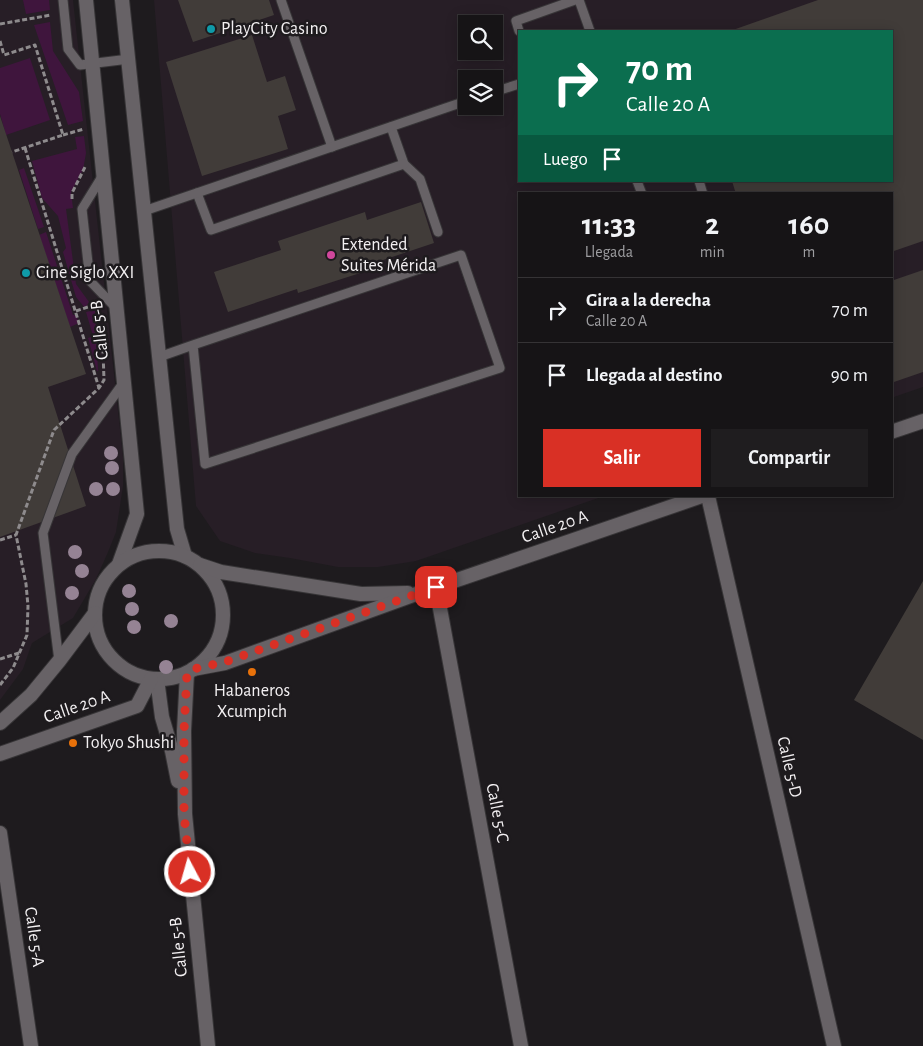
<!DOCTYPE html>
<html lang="es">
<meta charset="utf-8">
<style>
:root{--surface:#161416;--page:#1f1d1f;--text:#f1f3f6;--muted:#9e9ea1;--line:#353335;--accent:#d93025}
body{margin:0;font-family:"Alegreya Sans",sans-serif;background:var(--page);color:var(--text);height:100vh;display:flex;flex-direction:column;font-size:19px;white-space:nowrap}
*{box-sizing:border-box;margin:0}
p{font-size:16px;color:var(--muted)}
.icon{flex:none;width:28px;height:28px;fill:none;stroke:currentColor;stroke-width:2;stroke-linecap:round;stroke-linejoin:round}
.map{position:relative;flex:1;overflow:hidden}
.side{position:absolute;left:518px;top:192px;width:375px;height:305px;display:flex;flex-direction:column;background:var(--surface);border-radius:0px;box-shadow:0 2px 12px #0003,0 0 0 1px var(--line)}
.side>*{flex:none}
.hud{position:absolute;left:518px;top:30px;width:375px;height:152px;border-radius:0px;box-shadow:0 2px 12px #0003,0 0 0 1px var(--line);background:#0b6e4f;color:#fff;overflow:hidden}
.buttons{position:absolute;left:458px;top:15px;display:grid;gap:10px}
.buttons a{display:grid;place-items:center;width:45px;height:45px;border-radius:0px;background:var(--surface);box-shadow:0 2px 12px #0003,0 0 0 1px var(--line);font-size:25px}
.pin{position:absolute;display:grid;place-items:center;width:42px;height:42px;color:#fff;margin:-21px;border-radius:10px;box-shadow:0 2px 8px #0006}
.me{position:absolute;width:55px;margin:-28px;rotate:354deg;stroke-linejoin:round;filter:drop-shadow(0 0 4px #0008)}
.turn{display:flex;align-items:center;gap:18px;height:105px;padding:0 25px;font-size:22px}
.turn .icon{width:65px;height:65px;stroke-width:2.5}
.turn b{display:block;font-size:35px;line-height:42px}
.then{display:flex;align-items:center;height:48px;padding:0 25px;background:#0003;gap:10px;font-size:19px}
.eta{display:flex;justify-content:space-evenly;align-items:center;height:85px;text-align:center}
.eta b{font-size:30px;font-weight:700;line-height:35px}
.cta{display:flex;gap:10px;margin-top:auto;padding:10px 25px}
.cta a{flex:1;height:58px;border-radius:0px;background:var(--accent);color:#fff;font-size:20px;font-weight:700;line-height:58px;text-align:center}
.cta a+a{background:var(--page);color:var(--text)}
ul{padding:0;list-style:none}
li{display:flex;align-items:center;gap:15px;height:65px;padding:0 25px;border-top:1px solid var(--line)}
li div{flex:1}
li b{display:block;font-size:19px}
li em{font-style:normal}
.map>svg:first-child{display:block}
.built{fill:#271e26;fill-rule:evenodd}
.green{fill:#3f153d}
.building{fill:#413c39}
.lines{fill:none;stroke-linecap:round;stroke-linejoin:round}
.service-casing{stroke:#373537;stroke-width:11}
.minor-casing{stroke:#373537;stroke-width:16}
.tertiary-casing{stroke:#373537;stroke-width:16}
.path{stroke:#8e8b8d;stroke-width:3;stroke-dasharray:5 2.5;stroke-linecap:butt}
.service{stroke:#676266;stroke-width:9}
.minor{stroke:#676266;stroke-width:14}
.tertiary{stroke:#676266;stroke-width:14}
.tree{fill:#958394}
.route{stroke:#d93025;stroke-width:9;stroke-dasharray:0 16.2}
.culture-dot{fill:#0f9aa8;stroke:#1e1b1e;stroke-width:2}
.hotel-dot{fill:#d1479c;stroke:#1e1b1e;stroke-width:2}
.food-dot{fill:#e8710a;stroke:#1e1b1e;stroke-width:2}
.labels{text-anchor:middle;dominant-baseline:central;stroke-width:5;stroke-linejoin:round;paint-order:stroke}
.poi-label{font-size:18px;fill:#f3f0f2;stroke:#1e1b1e;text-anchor:start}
.street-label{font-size:18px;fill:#f3f0f2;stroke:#1e1b1e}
</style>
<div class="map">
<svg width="923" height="1046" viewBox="0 0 923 1046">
<rect width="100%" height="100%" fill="#1e1b1e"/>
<g class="built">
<polygon points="0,0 73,0 120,429 123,457 123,486 116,532 108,552 96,579 73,618 32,643 23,669 0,700"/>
<path d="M154 0H923V387L891 398V194H519V496H604L416 561 378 567H338L290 558 255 553 220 541 196 506ZM466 24H494V51H466ZM519 31H891V181H519ZM466 79H494V106H466Z"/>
</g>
<g class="green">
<polygon points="23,0 49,0 50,10 26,14"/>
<polygon points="50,22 53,51 79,92 83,121 68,125 34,25"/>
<polygon points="30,58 50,120 6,135 0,114 0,68"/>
<polygon points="84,136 86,153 83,170 71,192 73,208 66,209 76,284 89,302 85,308 76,297 63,252 66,248 58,216 42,198 32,161 77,149 75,137"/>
<polygon points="24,168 44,227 38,229 19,170"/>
<polygon points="46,232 73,315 76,315 79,323 70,327 39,235"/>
<polygon points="95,310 98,371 97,371 88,338 93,336 86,312"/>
</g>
<g class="building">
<polygon points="178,0 269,0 274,15 193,42"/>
<polygon points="818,0 923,0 923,241 891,252 891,194 736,194 732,181 891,181 891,31 730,31"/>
<polygon points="252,35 267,82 285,76 296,110 278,116 288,149 202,176 166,62"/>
<polygon points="0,116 86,374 48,387 86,506 0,537"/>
<polygon points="421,202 434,243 380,261 382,266 298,293 297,289 228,312 214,272 281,250 278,241 365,212 367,220"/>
<polygon points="923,270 923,372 891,383 891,281"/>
<polygon points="923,581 923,740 854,700"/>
</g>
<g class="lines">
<g class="service-casing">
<g id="service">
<polyline points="63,0 68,49 80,65 129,59"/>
<polyline points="281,0 332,147"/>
<polyline points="579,0 590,31"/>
<polyline points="519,31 516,21 575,0"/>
<polyline points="494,92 519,84"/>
<polyline points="391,127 404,164 420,179 438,232"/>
<polyline points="103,175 82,209 90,281 116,308"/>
<polyline points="637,181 642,194"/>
<polyline points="699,181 703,194"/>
<polyline points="197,193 211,230 404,164"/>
<polyline points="144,211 466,101"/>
<polyline points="159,357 193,345 461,255 500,368 205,464 193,345"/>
<polyline points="59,661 43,533 72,454 124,382"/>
</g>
</g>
<g class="minor-casing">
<g id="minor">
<polyline points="708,496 834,1046"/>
<polyline points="436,587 521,1046"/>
<polyline points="0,833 31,1046"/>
</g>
</g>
<g class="tertiary-casing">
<g id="tertiary">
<polyline points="86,0 137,514 119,564"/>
<polyline points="122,0 177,529 185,556"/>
<polyline points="891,432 923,421"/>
<circle cx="159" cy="615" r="64"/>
<polyline points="200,565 221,572 361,594 408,593"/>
<polyline points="193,669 225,663 419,593 702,496"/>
<polyline points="187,673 184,731 185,814 208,1046"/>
<polyline points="157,679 162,717 172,751 178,781"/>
<polyline points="0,723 31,695 59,661 95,613"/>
<polyline points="0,754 137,706 151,679"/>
</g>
</g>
<g class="path">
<polyline points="0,24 51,15"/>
<polyline points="0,41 4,55 35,45 63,135 12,152"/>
<polyline points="63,135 84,129"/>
<polyline points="25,148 99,388"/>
<polyline points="72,199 72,193 85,167"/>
<polyline points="76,311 94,305"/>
<polyline points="0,540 16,535"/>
<polyline points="0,659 19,653"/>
<polyline points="0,685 13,668 27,635 28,606 26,584 16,535 54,430 99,388 104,380 103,351"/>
</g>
<use href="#service" class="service"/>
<use href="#minor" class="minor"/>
<use href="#tertiary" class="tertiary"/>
</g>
<g class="tree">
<circle cx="111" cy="453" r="7"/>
<circle cx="112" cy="468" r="7"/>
<circle cx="96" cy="489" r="7"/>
<circle cx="113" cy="489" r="7"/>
<circle cx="75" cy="552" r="7"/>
<circle cx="82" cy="571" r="7"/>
<circle cx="129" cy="591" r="7"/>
<circle cx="72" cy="593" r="7"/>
<circle cx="132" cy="609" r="7"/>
<circle cx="171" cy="621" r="7"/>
<circle cx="134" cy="627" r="7"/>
<circle cx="166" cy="667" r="7"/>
</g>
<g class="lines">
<polyline class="route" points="190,872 184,814 184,731 187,673 193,669 225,662 436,587"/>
</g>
<g class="culture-dot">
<circle cx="211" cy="29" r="5"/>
<circle cx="26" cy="273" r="5"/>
</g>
<circle class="hotel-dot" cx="331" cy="255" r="5"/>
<g class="food-dot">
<circle cx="252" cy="672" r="5"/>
<circle cx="73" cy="743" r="5"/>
</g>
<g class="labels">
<g class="poi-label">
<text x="221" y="29">PlayCity Casino</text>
<text x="341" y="245">Extended<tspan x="341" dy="21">Suites Mérida</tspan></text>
<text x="36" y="273">Cine Siglo XXI</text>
<text x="252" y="691" text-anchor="middle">Habaneros<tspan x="252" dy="21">Xcumpich</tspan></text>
<text x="83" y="743">Tokyo Shushi</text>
</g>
<g class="street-label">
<text transform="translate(100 330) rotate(-96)">Calle 5-B</text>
<text transform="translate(555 527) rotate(-19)">Calle 20 A</text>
<text transform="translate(77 707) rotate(-19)">Calle 20 A</text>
<text transform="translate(789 767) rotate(77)">Calle 5-D</text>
<text transform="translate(497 813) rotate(79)">Calle 5-C</text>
<text transform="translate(34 937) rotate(82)">Calle 5-A</text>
<text transform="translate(179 947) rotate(-96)">Calle 5-B</text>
</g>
</g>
</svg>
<div class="buttons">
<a><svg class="icon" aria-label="search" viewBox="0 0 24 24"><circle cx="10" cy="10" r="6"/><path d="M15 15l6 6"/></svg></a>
<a><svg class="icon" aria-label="layers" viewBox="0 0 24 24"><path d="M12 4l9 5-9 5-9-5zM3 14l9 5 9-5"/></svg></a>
</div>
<div class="pin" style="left:436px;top:587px;background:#d93025"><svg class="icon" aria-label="arrive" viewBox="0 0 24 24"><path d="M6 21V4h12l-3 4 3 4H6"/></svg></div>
<svg class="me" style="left:190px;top:872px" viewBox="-20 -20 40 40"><circle r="17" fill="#d93025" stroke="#fff" stroke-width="3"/><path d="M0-11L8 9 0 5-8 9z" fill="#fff"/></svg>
<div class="hud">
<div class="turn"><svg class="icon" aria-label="right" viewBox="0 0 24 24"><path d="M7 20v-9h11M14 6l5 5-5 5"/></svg><div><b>70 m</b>Calle 20 A</div></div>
<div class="then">Luego<svg class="icon" aria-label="arrive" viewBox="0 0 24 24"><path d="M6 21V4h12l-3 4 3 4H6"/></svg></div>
</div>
<section class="side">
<div class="eta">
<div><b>11:33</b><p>Llegada</p></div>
<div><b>2</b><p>min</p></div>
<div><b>160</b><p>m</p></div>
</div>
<ul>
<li><svg class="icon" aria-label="right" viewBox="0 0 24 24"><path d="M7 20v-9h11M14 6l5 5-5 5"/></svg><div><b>Gira a la derecha</b><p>Calle 20 A</p></div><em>70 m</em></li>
<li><svg class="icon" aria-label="arrive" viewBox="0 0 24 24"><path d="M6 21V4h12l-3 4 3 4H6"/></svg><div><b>Llegada al destino</b></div><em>90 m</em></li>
</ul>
<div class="cta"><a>Salir</a><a>Compartir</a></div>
</section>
</div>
